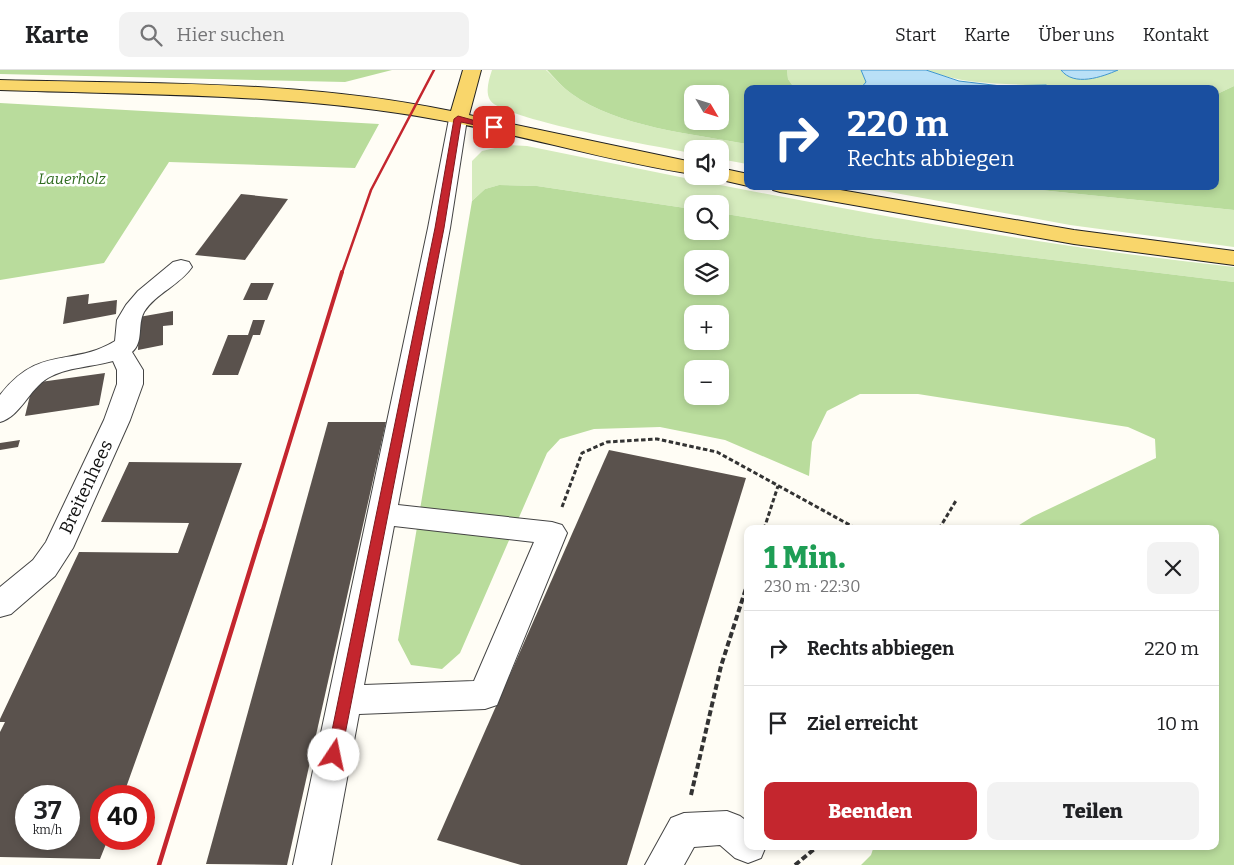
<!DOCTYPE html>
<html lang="de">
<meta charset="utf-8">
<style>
:root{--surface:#fff;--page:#f2f2f2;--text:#202124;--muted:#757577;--line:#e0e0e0;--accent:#c4262e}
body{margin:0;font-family:Bitter,serif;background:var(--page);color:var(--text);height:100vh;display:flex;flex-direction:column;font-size:19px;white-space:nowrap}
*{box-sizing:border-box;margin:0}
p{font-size:16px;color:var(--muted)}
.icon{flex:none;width:28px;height:28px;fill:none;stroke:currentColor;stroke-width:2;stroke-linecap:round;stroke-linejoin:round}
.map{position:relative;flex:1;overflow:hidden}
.drawer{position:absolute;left:744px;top:455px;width:475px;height:325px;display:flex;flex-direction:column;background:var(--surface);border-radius:10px;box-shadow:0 2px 8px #0003}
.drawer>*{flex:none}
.hud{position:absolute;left:744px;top:15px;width:475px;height:105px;border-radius:10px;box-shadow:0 2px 8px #0003;background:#1a4fa0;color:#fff;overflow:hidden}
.needle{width:32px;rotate:128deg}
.buttons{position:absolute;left:684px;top:15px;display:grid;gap:10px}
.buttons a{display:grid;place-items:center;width:45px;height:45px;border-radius:10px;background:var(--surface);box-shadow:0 2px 8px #0003;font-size:25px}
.speed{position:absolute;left:15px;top:715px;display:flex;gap:10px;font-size:25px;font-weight:700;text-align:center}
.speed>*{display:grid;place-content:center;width:65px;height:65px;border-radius:50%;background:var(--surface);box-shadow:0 2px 8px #0003;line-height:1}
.speed small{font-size:12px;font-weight:400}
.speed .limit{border:8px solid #d22;background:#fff;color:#111}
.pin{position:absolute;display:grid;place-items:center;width:42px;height:42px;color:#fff;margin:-21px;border-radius:10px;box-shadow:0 2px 8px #0006}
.me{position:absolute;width:55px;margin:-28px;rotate:11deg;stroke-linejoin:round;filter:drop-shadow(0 0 4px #0008)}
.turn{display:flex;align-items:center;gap:18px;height:105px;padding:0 20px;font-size:22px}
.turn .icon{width:65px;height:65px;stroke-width:2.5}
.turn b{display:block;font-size:35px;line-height:42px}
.round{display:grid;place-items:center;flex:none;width:52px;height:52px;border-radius:10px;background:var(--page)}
.overview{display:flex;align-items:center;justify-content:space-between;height:85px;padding:0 20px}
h1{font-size:30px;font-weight:800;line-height:38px;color:#1e9e55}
.button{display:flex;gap:10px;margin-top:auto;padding:10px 20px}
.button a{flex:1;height:58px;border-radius:10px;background:var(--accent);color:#fff;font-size:20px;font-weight:800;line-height:58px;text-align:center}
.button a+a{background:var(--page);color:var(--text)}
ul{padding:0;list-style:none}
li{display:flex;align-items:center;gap:15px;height:75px;padding:0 20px;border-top:1px solid var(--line)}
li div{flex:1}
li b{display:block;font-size:19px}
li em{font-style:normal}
header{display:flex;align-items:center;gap:30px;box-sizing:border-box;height:70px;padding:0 25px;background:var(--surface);border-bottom:1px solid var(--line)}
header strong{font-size:24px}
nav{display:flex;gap:28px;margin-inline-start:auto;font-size:18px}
.search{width:350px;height:45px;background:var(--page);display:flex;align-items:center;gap:12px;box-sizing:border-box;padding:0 18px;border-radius:10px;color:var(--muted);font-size:19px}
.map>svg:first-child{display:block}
.green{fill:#d5ebbd}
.forest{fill:#b9dc9c;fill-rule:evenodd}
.water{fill:#b9e0f7;stroke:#3f96cf}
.building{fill:#5a524d;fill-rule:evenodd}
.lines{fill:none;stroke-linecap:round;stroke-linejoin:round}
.minor-casing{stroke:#444;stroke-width:2}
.major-casing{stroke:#222;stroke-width:2}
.path-far1{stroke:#333;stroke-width:3;stroke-dasharray:4.5 2.5;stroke-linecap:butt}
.path{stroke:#333;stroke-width:4;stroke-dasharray:6 3;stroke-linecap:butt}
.minor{fill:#fff;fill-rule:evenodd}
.major{fill:#f9d66b;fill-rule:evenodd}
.rail-far2{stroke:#c4262e;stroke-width:2.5}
.rail-far1{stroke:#c4262e;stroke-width:4}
.rail{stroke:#c4262e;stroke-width:4.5}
.route{fill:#c4262e;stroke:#7f191e}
.labels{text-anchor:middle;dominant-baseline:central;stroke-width:5;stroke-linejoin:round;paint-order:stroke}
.far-park-label{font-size:15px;font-style:italic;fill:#2f6b1f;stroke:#fff}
.street-label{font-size:18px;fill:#111;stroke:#fff}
</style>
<header>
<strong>Karte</strong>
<div class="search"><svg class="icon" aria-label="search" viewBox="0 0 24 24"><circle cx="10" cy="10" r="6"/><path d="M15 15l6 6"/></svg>Hier suchen</div>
<nav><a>Start</a><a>Karte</a><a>Über uns</a><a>Kontakt</a></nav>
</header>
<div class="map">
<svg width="1234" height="795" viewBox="0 0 1234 795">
<rect width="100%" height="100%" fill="#fffdf5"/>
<g class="green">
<path d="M492 0H546C555 8 562 17 572 24 618 57 692 64 747 74V94L720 89V79H692V83C663 78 500 49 490 30 485 22 489 9 492 0Z"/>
<polygon points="787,0 861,0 866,12 860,19 795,19 788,9"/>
<path d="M926 0H1061L1063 3 1105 5 1118 0H1234V16L1215 25V19H1054L1053 17C1008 12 969 17 926 0Z"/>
<path d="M508 75 527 76C761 124 996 171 1234 197V212L871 168 720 143V134H692V139L537 116 499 115 485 119 472 131V91L482 81Z"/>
<polygon points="857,116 1002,116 1234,140 1234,177 1070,155"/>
</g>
<g class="forest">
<polygon points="0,0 392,0 345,12 0,4"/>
<path d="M547 0H787L788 9 795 19H748L747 74C692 64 618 57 572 24 562 17 555 8 547 0ZM692 24H720V51H692Z"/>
<polygon points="1234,16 1234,140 1002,116 1215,116 1215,25"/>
<polygon points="0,33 379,54 355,98 169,92 104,193 0,210"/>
<path d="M499 115 537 116 692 139V161H720V143L871 168 1234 212V795H861L871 785 874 776H1215V459H1013L1032 447 1156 388 1155 369 1128 357 918 324H860L827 341 812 372 809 406 725 370 660 357 594 359 560 369 547 383 460 583 442 599 411 595 398 570 472 131 485 119ZM692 189H720V216H692ZM692 244H720V271H692ZM692 299H720V326H692Z"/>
</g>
<g class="water">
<polygon points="861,0 926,0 959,11 1001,16 1046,15 1054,19 860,19 866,12"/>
<path d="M1061 0H1118C1102 7 1074 17 1061 0Z"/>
</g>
<g class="building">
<polygon points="241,124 288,129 245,190 195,185"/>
<polygon points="251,213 274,213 267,230 243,230"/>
<polygon points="89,224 88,234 117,230 116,244 63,254 67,227"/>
<polygon points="173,241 173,255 163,256 163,275 138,280 139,247"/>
<polygon points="253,250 265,250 260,265 253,265 238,305 212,305 228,265 248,265"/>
<polygon points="105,303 99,335 25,346 33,313"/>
<polygon points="328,352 386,352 287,795 206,794"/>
<polygon points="20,370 18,377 0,380 0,373"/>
<polygon points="609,380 746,408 627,795 521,795 437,770"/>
<path d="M129 392 242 393 123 726H101V769H108L100 789 0 787V662L5 652H0V649L79 482 178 483 189 453 101 452ZM26 726H69V769H26Z"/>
</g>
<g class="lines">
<g class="minor-casing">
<g id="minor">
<path d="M458 43 465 45 467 49 450 158 398 435 552 452 562 455 567 463 497 635 485 639 359 644 331 795H293L428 158 449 49 451 45ZM394 456 534 472 474 611 364 615Z"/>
<path d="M181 190 189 192 192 197C180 215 156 223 144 242 137 255 144 272 132 282L143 300V314L130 350 73 478 55 506 11 544 0 547V517L33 490 46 472 104 350 117 314V300L113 291C92 297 67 297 48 308 29 319 21 346 0 352V325C40 274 70 298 115 271L117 250 126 235 138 221 173 192Z"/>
<polygon points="727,741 740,746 748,752 748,776 766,776 761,788 748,793 735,788 720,775 694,777 684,795 645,795 671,748 684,743"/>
</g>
</g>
<g class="major-casing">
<g id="major">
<path d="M463 0H481L469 45 692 92V104C606 91 520 64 434 49 291 23 145 25 0 20V10C150 14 303 10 451 41Z"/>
<polygon points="720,98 748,104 748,116 713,108 711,106 720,106"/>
<polygon points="770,116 817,116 1074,160 1234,181 1234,195 1074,174 780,122 773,120"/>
</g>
</g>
<g class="path-far1">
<polyline points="562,437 582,383 607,372 657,369 717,382 857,459"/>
<polyline points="764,459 778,416"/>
<polyline points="939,459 957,429"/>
</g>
<g class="path">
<polyline points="691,725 721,596 748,512"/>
<polyline points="795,795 818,776"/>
</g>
<use href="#minor" class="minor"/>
<use href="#major" class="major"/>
<polyline class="rail-far2" points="342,203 371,120 434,0"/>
<polyline class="rail-far1" points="262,462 342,202"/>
<polyline class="rail" points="159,795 262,461"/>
</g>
<polygon class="route" points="458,46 498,57 494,59 461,52 444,158 341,685 339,689 334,691 329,689 327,685 435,158 454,49"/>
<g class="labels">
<g class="far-park-label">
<text x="72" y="109">Lauerholz</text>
</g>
<g class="street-label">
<text transform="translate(86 417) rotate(-65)">Breitenhees</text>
</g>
</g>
</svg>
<div class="buttons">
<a><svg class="needle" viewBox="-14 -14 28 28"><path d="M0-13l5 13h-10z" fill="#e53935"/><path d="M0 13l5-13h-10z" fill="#757577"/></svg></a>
<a><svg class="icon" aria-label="sound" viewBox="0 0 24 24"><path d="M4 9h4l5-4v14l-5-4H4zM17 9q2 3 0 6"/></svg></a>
<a><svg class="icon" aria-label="search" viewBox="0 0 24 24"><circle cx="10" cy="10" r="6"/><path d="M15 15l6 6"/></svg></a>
<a><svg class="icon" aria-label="layers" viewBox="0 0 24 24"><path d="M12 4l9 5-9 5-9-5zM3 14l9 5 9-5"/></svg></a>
<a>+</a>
<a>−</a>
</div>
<div class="speed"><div>37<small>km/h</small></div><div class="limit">40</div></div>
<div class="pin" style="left:494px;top:57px;background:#d93025"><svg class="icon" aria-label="arrive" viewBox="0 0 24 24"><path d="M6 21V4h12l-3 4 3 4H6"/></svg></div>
<svg class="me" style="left:334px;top:685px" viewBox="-20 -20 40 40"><circle r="19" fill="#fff"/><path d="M0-13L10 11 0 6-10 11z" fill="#c4262e"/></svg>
<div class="hud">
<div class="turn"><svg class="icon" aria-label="right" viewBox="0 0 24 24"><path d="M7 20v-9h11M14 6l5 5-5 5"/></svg><div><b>220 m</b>Rechts abbiegen</div></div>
</div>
<section class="drawer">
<div class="overview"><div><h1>1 Min.</h1><p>230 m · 22:30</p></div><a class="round"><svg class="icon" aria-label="close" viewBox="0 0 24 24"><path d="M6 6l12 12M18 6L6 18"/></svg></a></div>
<ul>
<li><svg class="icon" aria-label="right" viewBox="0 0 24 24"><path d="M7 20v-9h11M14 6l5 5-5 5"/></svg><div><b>Rechts abbiegen</b></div><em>220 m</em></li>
<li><svg class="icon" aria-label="arrive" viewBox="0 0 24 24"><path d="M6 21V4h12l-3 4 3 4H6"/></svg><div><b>Ziel erreicht</b></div><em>10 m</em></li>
</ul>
<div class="button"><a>Beenden</a><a>Teilen</a></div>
</section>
</div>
